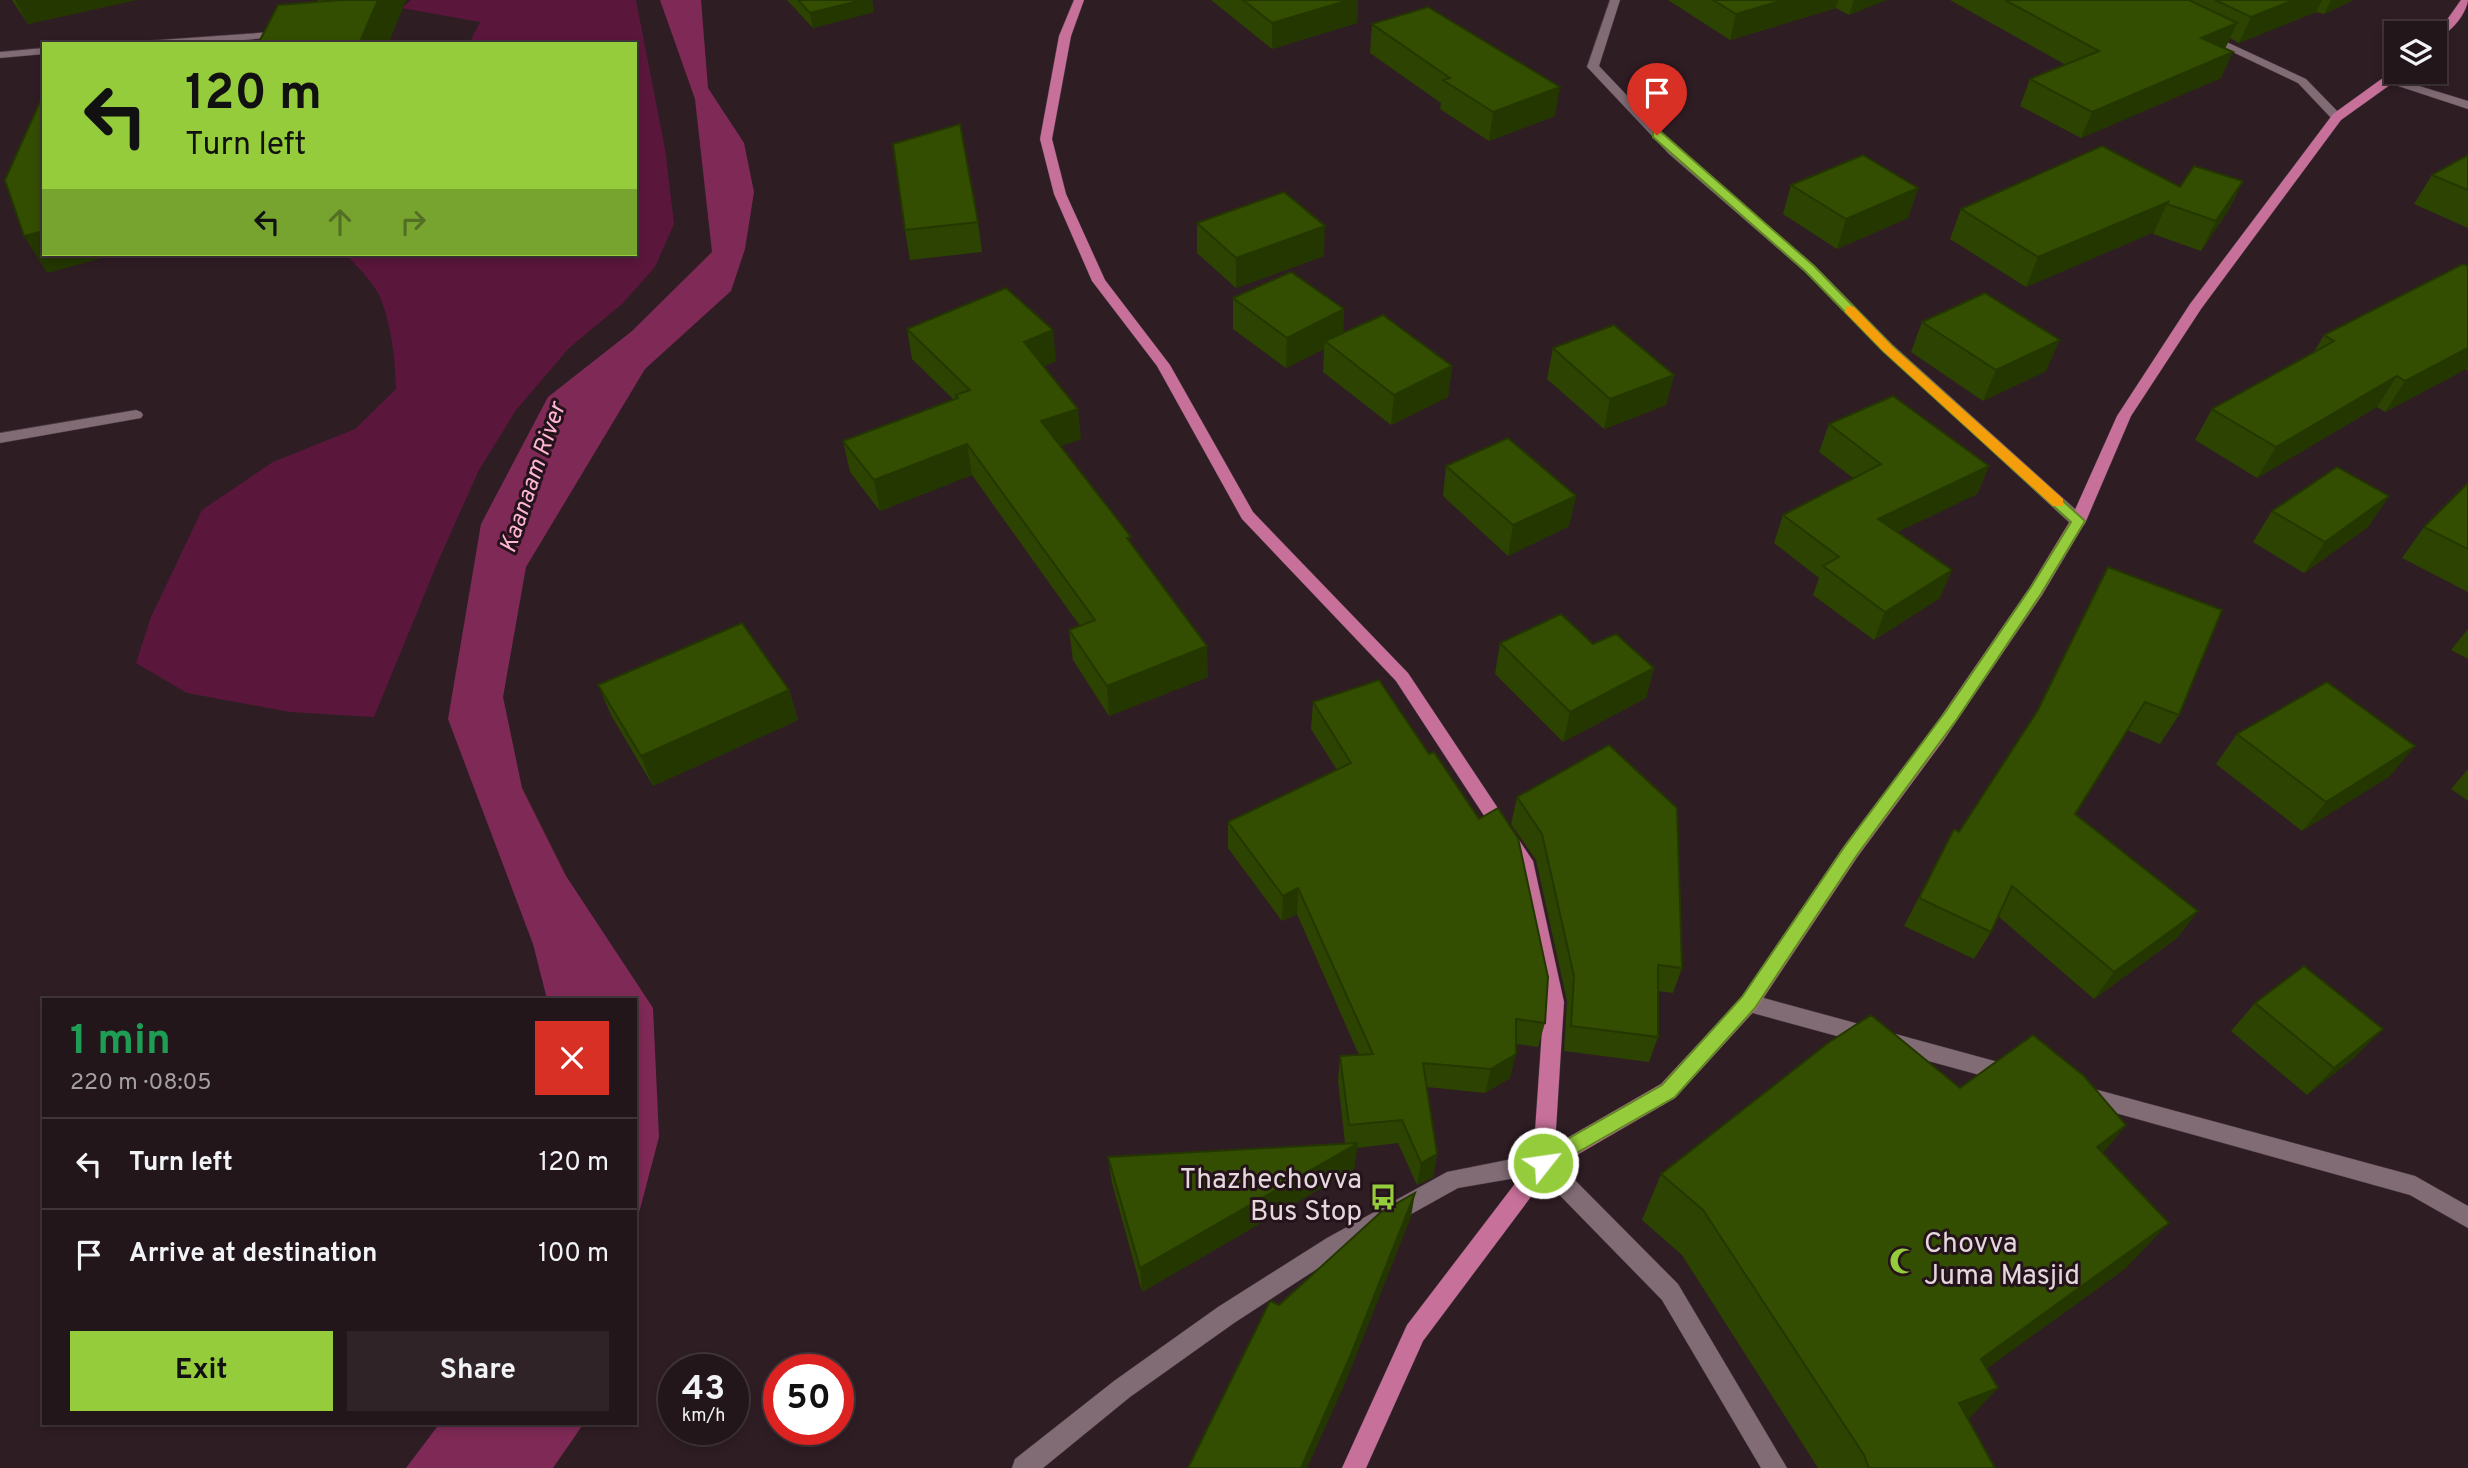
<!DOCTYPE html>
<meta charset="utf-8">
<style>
:root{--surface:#23161b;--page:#2f2328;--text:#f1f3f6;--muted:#a39fa3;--line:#40353a;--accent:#95cc3b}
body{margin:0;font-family:Overpass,sans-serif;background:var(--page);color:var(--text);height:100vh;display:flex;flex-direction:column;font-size:26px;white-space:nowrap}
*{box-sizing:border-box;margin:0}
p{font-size:23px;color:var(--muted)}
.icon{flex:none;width:38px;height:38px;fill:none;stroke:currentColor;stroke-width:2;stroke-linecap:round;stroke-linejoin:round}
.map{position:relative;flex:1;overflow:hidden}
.sheet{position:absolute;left:42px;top:998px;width:595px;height:427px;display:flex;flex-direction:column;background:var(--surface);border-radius:0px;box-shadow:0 4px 10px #0003,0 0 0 2px var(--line)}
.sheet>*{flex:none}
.banner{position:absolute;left:42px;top:42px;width:595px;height:214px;border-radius:0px;box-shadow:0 4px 10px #0003,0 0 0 2px var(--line);background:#95cc3b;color:#111;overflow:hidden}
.buttons{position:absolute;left:2384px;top:21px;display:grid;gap:14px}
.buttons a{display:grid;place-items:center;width:63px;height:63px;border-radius:0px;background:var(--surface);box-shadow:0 4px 10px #0003,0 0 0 2px var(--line);font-size:35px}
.speed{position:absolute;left:658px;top:1354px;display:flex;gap:14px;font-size:35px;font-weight:700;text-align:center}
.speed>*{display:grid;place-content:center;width:91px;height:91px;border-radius:50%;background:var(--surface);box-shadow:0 4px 10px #0003,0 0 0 2px var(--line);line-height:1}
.speed small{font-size:18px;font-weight:400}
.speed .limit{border:10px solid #d22;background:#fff;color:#111}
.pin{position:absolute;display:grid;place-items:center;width:60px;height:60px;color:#fff;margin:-72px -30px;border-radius:50% 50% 50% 0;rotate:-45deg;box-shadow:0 0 7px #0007}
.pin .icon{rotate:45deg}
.me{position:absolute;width:77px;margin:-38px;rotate:60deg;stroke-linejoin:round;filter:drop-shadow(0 0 5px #0008)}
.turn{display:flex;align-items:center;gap:24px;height:147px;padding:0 28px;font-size:32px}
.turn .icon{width:91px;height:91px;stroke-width:2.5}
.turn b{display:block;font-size:49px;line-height:60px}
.lanes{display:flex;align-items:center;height:66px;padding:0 28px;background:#0003;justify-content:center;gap:35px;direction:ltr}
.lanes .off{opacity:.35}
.round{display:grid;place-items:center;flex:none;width:74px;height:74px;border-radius:0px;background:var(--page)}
.head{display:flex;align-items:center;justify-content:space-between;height:119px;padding:0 28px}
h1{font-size:42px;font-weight:700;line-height:52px;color:#1e9e55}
.button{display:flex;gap:14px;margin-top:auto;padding:14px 28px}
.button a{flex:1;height:80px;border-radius:0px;background:var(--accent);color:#111;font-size:28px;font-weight:700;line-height:80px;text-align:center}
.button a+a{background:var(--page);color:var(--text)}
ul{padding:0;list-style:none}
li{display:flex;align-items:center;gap:21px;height:91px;padding:0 28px;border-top:2px solid var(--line)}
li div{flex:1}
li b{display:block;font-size:26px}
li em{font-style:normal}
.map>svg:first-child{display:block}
.green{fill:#5b173b}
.water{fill:#7f2a56}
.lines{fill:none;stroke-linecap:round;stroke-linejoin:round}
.minor-casing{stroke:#483940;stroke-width:1}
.major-casing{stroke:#483940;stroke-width:1}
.minor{fill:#816b74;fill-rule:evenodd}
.major{fill:#c77099;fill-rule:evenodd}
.wall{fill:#2d4301}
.shaded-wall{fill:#243701}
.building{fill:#344e01;stroke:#243701;stroke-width:2}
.route{fill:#95cc3b;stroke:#618526;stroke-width:2}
.slow{fill:#f59e0b}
.labels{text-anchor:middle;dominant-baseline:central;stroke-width:6;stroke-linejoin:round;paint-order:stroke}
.water-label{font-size:24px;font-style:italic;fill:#feb5d4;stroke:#25131b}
.near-poi-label{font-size:28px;fill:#e5d8dd;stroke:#25131b;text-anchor:end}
</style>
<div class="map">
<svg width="2468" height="1468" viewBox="0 0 2468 1468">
<rect width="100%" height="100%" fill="#2f1d24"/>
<path class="green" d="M411 0H636L665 149 674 224 655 267 623 303 569 348 516 410 479 470 439 559 374 717 290 712 187 693 136 663 151 617 202 510 273 462 355 429 396 389C395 360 392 329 382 302 376 284 358 267 345 254H635V44H469L480 22 402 8Z"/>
<g class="water">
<polygon points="660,0 701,0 708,88 744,143 754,192 745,249 731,291 645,369 526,567 503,697 522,788 566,876 653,1008 659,1137 635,1228 635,999 547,999 533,944 448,719 481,524 548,397 632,331 712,252 695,99"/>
<polygon points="440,1423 584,1423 553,1468 406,1468"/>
</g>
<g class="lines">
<g class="minor-casing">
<g id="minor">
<polygon points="1610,0 1620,0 1599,66 1677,148 1815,266 1893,345 2084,517 2086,521 2084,525 2072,525 1883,351 1805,272 1669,154 1589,69 1587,67"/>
<polygon points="286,31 290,32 290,36 196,44 141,44 146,41"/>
<polygon points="2205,32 2306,79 2343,117 2333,120 2298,83 2201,37 2199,35"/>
<polygon points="44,48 44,54 0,58 0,52"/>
<polygon points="2390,77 2468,101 2468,109 2386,82 2386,78"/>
<polygon points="136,410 141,412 143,415 141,418 0,443 0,433"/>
<polygon points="1749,994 2009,1065 2016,1068 2019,1074 2016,1080 2009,1083 1749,1012 1742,1009 1739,1003 1742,997"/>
<polygon points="2083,1086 2415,1176 2468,1206 2468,1228 2410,1195 2076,1102 2073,1095 2076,1088"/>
<polygon points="1543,1153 1551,1156 1678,1284 1787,1468 1761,1468 1662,1300 1539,1174 1458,1188 1343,1252 1234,1323 1130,1397 1043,1468 1012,1468 1015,1459 1114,1381 1218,1307 1327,1238 1447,1172"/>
</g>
</g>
<g class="major-casing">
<g id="major">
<polygon points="1074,0 1084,0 1071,36 1052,139 1066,194 1105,280 1170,365 1253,512 1408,673 1533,861 1564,1002 1555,1145 1661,1084 1742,997 1844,846 1931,731 2030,587 2070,521 2117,416 2190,304 2333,114 2394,70 2404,72 2394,82 2341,120 2201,309 2131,416 2086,521 2042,595 1943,741 1858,856 1756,1009 1675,1098 1551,1170 1423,1341 1366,1468 1342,1468 1407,1325 1533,1160 1544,1002 1515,863 1396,681 1242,519 1157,366 1092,281 1054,194 1040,139 1059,36"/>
<path d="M2461 0H2468C2466 16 2448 35 2434 41L2433 33 2444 24Z"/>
</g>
</g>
<use href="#minor" class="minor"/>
<use href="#major" class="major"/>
</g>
<g class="wall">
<polygon points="12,0 136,0 28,24"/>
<polygon points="318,0 406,0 388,44 258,44 318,2"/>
<polygon points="787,0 872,0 874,12 813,28"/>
<polygon points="1211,0 1358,0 1357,23 1272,49"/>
<polygon points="1668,0 1886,0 1849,15 1836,8 1730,40"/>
<polygon points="1950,0 2353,0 2324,14 2316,12 2239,43 2230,38 2225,48 2221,78 2081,138 2020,106 2030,79 2066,65"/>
<polygon points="1372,24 1555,116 1489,141 1440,109 1441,103 1370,53"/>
<polygon points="2468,155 2468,228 2414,204 2432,175"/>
<polygon points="2243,181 2228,211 2201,251 2153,234 2154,232 2026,287 1950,239 1961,209 2180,187"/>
<polygon points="1791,185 1918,188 1908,218 1837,249 1783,214"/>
<polygon points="978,222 982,252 910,260 905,230"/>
<polygon points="1197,223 1324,256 1236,288 1197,253"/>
<polygon points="2468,266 2468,371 2466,369 2385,412 2377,407 2257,478 2195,440 2212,409 2314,352 2324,335"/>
<polygon points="1233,298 1344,309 1343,333 1452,366 1448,397 1391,425 1323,372 1324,349 1286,368 1233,329"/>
<polygon points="1922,322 2046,371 1983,401 1911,352"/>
<polygon points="907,329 1056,361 1044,366 1081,439 1060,446 1132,545 1208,677 1109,716 1073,660 1069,630 1080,626 972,475 880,511 850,472 843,441 953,399 912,359"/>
<polygon points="1553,348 1674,375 1666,405 1604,429 1547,379"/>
<polygon points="1829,424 1989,466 1977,494 1897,532 1940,598 1874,640 1813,595 1819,578 1774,543 1783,515 1853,478 1819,452"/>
<polygon points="1446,466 1576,496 1569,526 1508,556 1443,496"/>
<polygon points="2468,483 2468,592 2402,558 2424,527"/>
<polygon points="2389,496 2368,527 2304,573 2253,542 2272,511"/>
<polygon points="2108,567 2179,715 2160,744 2127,730 2076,814 2198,911 2177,938 2094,999 1998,916 1991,932 1974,959 1904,926 1954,829 1959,832 2032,720 2093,596"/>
<polygon points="2468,629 2468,659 2451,650"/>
<polygon points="1500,643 1593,644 1654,668 1646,698 1563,742 1495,674"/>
<polygon points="598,685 789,690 798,720 653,786 611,715"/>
<polygon points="1313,702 1545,1023 1538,1047 1516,1044 1510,1078 1485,1093 1427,1087 1437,1154 1433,1177 1417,1185 1398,1143 1357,1148 1354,1169 1142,1292 1112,1183 1108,1157 1345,1143 1338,1080 1340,1056 1359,1055 1297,914 1282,921 1228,848 1228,822 1337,770 1311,729"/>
<polygon points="2237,734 2390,776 2302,831 2216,764"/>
<polygon points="2468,769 2468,801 2451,789"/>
<polygon points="1517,797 1682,968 1673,993 1658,991 1658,1037 1649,1062 1564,1051 1567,1001 1536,860 1511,824"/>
<polygon points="2255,1003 2356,1056 2307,1095 2231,1031"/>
<polygon points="1960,1088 2126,1125 2103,1153 2126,1268 1987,1368 1968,1419 1995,1468 1818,1468 1682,1255 1642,1220 1661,1174"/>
</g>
<g class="shaded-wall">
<polygon points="15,0 136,0 28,24"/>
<polygon points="378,0 406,0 388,44 359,44"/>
<polygon points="862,0 872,0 874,12 813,28 810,13"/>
<polygon points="1349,0 1358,0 1357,23 1272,49 1272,23"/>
<polygon points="1784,0 1838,0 1836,8 1730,40 1736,14"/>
<polygon points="1854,0 1886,0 1849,15"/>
<polygon points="2294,0 2322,0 2316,12 2239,43 2251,17"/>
<polygon points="2331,0 2353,0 2324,14"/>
<polygon points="2237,23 2225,49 2201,38"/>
<polygon points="2233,52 2221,78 2081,138 2092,112"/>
<polygon points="1560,87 1555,116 1489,141 1493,112"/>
<polygon points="2243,181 2228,211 2201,251 2216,221"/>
<polygon points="1918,188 1908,218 1837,249 1846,219"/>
<polygon points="2168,202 2154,232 2026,287 2038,257"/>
<polygon points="1325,226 1324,256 1236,288 1236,258"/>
<polygon points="44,231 44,254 105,254 106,257 47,273 24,236"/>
<polygon points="1344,309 1342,340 1325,341 1324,349 1286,368 1287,338"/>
<polygon points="1053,330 1056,361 1028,373 1024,342"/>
<polygon points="2060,340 2046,371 1983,401 1996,370"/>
<polygon points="2468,348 2468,366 2466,369 2385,412 2405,381"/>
<polygon points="1452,366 1448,397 1391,425 1394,395"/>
<polygon points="1674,375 1666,405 1604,429 1610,399"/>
<polygon points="2397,376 2377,407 2257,478 2276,447"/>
<polygon points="1078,409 1081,439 1044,452 1041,421"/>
<polygon points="967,444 972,475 880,511 874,480"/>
<polygon points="1989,466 1977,494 1867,547 1878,519"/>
<polygon points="1576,496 1569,526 1508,556 1513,525"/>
<polygon points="2389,496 2368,527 2304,573 2325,542"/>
<polygon points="1952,570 1940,598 1874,640 1885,612"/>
<polygon points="1207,646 1208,677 1109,716 1107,686"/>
<polygon points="1654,668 1646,698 1563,742 1570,712"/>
<polygon points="789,690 798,720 653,786 641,756"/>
<polygon points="2415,746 2390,776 2302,831 2326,802"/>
<polygon points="1298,888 1297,914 1282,921 1283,896"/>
<polygon points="2198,911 2177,938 2094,999 2114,972"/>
<polygon points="2383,1029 2356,1056 2307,1095 2334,1068"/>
<polygon points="1516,1054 1510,1078 1485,1093 1491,1069"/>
<polygon points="2126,1125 2087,1172 2097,1147"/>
<polygon points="1358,1143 1354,1169 1142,1292 1140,1268"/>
<polygon points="1437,1154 1433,1177 1417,1185 1421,1163"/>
<polygon points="1415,1193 1411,1217 1346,1381 1307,1468 1301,1468"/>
<polygon points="2169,1223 2126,1268 1945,1399 1981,1359"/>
<polygon points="1998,1388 1961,1427 1959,1403"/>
</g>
<g class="building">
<polygon points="341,0 378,0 359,44 258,44 278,5"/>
<polygon points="798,0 862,0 810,13"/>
<polygon points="1243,0 1349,0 1272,23"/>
<polygon points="1713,0 1784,0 1736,14"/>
<polygon points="2005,0 2189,0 2237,23 2201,38 2233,52 2092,112 2030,79 2099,51"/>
<polygon points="2215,0 2294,0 2251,17"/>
<polygon points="1428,7 1560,87 1493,112 1443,80 1450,78 1372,24"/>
<polygon points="144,41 147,44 133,44"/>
<polygon points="44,93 44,231 24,236 5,180"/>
<polygon points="960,124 978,222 905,230 893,144"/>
<polygon points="2102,146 2180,187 2194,166 2243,181 2216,221 2167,204 2168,202 2038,257 1961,209"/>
<polygon points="1863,155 1918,188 1846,219 1791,185"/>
<polygon points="2468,155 2468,190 2432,175"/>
<polygon points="1284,192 1325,226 1236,258 1197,223"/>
<polygon points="2463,264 2468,266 2468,348 2405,381 2397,376 2276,447 2212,409 2334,341 2324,335"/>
<polygon points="1291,272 1344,309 1287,338 1233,298"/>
<polygon points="1006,288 1053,330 1024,342 1078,409 1041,421 1131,537 1127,538 1207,646 1107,686 1069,630 1095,620 967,444 874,480 843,441 958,398 956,395 970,390 907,329"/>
<polygon points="1985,293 2060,340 1996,370 1922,322"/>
<polygon points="1383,315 1452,366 1394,395 1325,341"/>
<polygon points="1614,325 1674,375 1610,399 1553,348"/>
<polygon points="1893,396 1989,466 1878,519 1952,570 1885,612 1823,566 1839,557 1783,515 1881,464 1829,424"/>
<polygon points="1508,438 1576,496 1513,525 1446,466"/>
<polygon points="2337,467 2389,496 2325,542 2272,511"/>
<polygon points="2468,483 2468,549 2424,527"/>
<polygon points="2108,567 2222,610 2179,715 2145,702 2075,814 2198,911 2114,972 2012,886 1991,932 1919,898 1954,829 1959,832 2038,710"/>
<polygon points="1561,614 1593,644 1616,634 1654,668 1570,712 1500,643"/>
<polygon points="742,623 789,690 641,756 598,685"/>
<polygon points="1379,680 1429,754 1434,752 1479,819 1498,808 1518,838 1548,977 1545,1023 1516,1019 1516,1054 1491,1069 1423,1063 1437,1154 1421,1163 1402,1120 1349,1125 1340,1056 1373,1054 1298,888 1283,896 1228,822 1351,763 1313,702"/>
<polygon points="2327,682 2415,746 2326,802 2237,734"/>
<polygon points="1609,745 1677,808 1682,968 1658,965 1658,1037 1571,1026 1574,976 1542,834 1517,797"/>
<polygon points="2304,966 2383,1029 2334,1068 2255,1003"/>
<polygon points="1871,1015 1960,1088 2033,1035 2084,1076 2126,1125 2097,1147 2169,1223 1981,1359 1998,1388 1959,1403 1995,1468 1869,1468 1864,1455 1703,1210 1661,1174 1828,1043"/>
<polygon points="1358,1143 1140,1268 1108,1157"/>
<polygon points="1415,1193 1349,1359 1301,1468 1188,1468 1270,1301 1279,1305 1381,1212"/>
</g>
<polygon class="route" points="1653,132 1661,132 1814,266 1892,346 2085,521 2041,594 1957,719 1857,855 1755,1008 1675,1097 1543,1172 1536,1170 1533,1163 1536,1157 1662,1085 1742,997 1845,846 1946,711 2031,587 2071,522 1883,351 1805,271 1653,137"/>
<polygon class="slow" points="1850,306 1854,307 1892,346 2063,499 2063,506 2053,506 1883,351 1845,312 1845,307"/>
<defs>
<g id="bus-bare" transform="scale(2.1)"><path d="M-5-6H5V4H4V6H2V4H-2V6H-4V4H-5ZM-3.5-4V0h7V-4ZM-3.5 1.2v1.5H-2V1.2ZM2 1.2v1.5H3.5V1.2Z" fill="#95cc3b" stroke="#25131b" stroke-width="2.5" paint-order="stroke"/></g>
<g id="mosque-bare" transform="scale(2.1)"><path d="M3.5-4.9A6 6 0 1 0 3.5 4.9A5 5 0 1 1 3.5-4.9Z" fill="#95cc3b" stroke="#25131b" stroke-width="2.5" paint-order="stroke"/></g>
</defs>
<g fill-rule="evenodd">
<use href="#bus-bare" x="1383" y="1197"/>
<use href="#mosque-bare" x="1903" y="1261"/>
</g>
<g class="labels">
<g class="water-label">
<text transform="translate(534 478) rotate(-71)">Kaanaam River</text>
</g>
<g class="near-poi-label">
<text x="1362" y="1181">Thazhechovva<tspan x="1362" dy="32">Bus Stop</tspan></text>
<text x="1924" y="1245" text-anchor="start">Chovva<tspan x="1924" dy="32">Juma Masjid</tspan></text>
</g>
</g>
</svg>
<div class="buttons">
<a><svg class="icon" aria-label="layers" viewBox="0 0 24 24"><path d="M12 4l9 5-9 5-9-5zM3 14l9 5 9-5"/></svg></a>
</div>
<div class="speed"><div>43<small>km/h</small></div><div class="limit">50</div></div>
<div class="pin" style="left:1657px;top:135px;background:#d93025"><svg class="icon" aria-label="arrive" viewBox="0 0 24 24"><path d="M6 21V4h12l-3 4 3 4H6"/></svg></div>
<svg class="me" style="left:1543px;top:1163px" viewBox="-20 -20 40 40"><circle r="17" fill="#95cc3b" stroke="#fff" stroke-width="3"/><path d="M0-11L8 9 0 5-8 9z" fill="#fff"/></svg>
<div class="banner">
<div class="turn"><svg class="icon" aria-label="left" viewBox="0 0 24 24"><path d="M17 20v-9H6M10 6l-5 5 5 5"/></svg><div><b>120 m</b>Turn left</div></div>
<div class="lanes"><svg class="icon" aria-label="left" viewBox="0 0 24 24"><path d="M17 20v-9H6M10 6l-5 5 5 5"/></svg><svg class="icon off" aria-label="ahead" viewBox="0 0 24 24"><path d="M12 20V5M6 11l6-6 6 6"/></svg><svg class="icon off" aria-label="right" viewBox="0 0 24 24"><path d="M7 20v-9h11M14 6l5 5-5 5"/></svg></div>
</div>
<section class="sheet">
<div class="head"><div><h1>1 min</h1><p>220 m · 08:05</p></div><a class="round" style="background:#d93025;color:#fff"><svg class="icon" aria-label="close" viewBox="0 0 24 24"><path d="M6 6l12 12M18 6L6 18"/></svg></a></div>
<ul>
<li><svg class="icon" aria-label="left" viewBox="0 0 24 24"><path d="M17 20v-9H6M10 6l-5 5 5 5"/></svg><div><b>Turn left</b></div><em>120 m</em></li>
<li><svg class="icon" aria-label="arrive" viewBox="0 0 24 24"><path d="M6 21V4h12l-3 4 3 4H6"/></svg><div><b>Arrive at destination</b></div><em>100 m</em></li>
</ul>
<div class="button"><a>Exit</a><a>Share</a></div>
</section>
</div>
